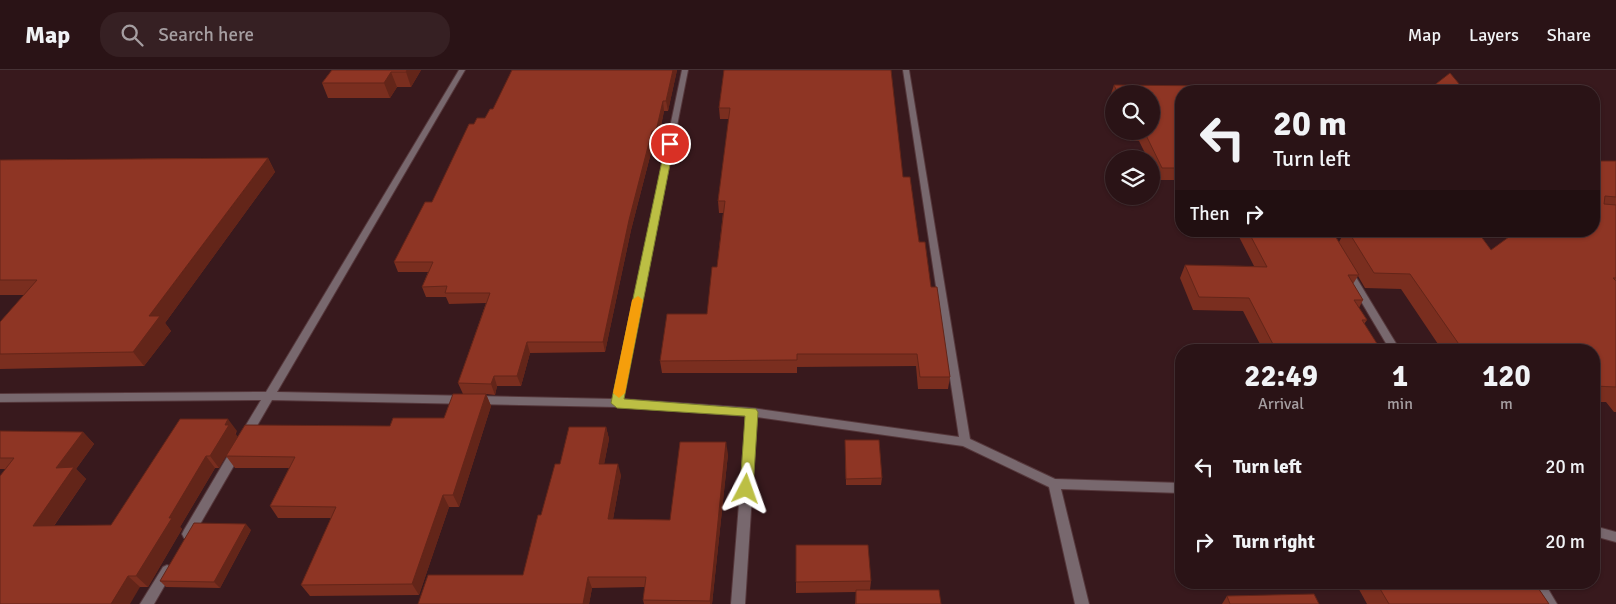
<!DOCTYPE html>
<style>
:root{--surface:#2a1316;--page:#362023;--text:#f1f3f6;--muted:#a59ea1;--line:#463235}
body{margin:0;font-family:Signika,sans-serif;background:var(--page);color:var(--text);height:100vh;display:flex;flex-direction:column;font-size:19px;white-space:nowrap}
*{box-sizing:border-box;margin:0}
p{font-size:16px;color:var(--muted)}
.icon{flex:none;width:28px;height:28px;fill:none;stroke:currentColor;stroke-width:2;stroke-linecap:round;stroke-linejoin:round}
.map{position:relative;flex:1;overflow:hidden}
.drawer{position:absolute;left:1175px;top:274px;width:425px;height:245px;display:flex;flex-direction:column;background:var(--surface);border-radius:20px;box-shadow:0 1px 4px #0004,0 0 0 1px var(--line)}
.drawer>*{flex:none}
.guide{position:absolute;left:1175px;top:15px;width:425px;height:152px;border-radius:20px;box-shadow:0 1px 4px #0004,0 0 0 1px var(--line);background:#2a1316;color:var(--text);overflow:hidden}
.fabs{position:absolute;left:1105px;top:15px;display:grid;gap:10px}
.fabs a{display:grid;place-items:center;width:55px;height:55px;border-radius:50%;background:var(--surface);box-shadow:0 1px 4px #0004,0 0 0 1px var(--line);font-size:25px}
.pin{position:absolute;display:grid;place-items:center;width:42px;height:42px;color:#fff;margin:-21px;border:2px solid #fff;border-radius:50%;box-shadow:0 1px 5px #0007}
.me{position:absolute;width:55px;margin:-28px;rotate:4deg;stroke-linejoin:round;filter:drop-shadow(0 0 4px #0008)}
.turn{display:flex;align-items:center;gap:18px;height:105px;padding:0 15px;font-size:22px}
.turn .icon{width:65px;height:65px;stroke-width:2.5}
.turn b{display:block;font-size:35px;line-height:42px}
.then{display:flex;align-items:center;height:48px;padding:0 15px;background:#0003;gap:10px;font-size:19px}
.eta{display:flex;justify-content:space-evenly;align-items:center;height:85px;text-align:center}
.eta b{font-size:30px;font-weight:700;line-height:35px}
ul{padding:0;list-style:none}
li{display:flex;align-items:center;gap:15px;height:75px;padding:0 15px}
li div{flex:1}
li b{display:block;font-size:19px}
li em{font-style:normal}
header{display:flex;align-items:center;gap:30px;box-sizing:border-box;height:70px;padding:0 25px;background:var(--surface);border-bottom:1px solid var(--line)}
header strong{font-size:24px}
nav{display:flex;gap:28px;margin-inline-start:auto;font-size:18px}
.search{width:350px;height:45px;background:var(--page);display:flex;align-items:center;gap:12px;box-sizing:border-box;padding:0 18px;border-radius:20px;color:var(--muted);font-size:19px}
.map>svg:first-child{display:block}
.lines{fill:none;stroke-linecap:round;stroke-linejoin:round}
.minor-casing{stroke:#55373b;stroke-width:2}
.minor{fill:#78686e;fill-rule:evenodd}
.wall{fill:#7a2e1f}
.shaded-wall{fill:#632519}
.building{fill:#8e3524;stroke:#632519}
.route{fill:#bcbf44;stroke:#7a7c2c}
.slow{fill:#f59e0b}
</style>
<header>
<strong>Map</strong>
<div class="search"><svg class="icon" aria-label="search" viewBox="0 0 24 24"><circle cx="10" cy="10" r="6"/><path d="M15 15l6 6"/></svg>Search here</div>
<nav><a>Map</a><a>Layers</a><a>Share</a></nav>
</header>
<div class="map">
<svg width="1616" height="534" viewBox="0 0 1616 534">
<rect width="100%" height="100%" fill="#38191d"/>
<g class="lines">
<g class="minor-casing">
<g id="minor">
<polygon points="459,0 465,0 277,322 613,329 682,0 688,0 623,329 752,338 959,367 903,0 909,0 970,369 1055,409 1181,413 1181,423 1061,419 1089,534 1075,534 1049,417 963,376 757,347 745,534 731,534 746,346 617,337 272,330 250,368 246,369 242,368 240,365 261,330 0,332 0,324 266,322"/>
<polygon points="1348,198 1351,199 1400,280 1390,280 1343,201"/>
<polygon points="237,375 241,377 243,380 192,468 188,469 184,468 182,464 184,460 233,377"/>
<polygon points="1594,456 1616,462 1616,472 1594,466"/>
<polygon points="167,495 171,497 173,501 154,534 140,534 163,497"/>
<polygon points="1531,512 1544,512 1557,534 1543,534"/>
</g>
</g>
<use href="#minor" class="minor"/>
</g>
<g class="wall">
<polygon points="332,0 421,0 411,17 397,17 390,28 328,28 322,13"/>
<polygon points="677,0 668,41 664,41 658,71 654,71 631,160 605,282 530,283 521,316 497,316 495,325 486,324 491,336 459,437 449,437 419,525 310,526 301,515 331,448 278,448 270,436 289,398 235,398 226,386 390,356 444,348 463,324 458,313 486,233 449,234 446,227 426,227 422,217 428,202 398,202 394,192 432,132 474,54 485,48 493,39"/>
<polygon points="724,0 903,107 931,217 950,307 948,319 918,319 916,296 797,297 797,303 662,303 660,291 707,244 717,197 723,143 719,143 718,131 729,49 720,49 719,38"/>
<polygon points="1114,15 1181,21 1181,110 1158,110 1151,96 1151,89 1148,89 1139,71 1130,71 1126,61 1151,61 1151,24 1114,24 1114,35 1110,27"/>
<polygon points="1432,17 1465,21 1429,21"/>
<polygon points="268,88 275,102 165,253 171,261 144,296 0,299 0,252 24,225 0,225 0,90"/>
<polygon points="1616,91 1616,342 1614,342 1606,332 1594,332 1594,280 1442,280 1401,219 1365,218 1358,206 1353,214 1363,230 1359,238 1367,250 1364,254 1381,280 1263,280 1243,241 1193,240 1180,208 1185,195 1254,196 1236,161 1332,161 1339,172 1345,161 1477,161 1491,180 1594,161"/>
<polygon points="606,357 609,369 604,394 621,405 613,449 670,450 728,384 712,534 644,534 643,530 645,517 592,518 589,534 418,534 523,505 541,445"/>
<polygon points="0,361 83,362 94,374 76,399 86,409 54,456 111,455 237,361 219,398 215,398 180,457 182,459 148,517 140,517 0,534 5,399 0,399"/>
<polygon points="845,370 882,408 881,415 846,415"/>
<polygon points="251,460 220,518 166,517 160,511"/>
<polygon points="796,475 871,511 870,520 941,534 855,534 856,522 796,523"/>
<polygon points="1355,512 1534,512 1549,534 1367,534"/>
<polygon points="1227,526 1319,534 1222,534"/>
</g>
<g class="shaded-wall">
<polygon points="407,0 421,0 411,17 406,2"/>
<polygon points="673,0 677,0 668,41 666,31"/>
<polygon points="391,2 397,17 390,28 384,13"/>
<polygon points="663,31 664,41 658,71 656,61"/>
<polygon points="652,61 654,71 631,160 605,282 603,272 629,150"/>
<polygon points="268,88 275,102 165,253 171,261 144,296 133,282 149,246"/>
<polygon points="527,272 530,283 521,316 517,306"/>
<polygon points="494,306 497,316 495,325 491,314"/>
<polygon points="486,324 491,336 459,437 453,425"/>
<polygon points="228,349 237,361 235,363 238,367 219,398 210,386"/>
<polygon points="606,357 609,369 602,405 599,394"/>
<polygon points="83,362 94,374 76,399 86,409 46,467 33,456 56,398"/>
<polygon points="726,372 728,384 712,534 710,534 710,531"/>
<polygon points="206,386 215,398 180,457 182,459 148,517 136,506 169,448"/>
<polygon points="618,394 621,405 611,460 608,449"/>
<polygon points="443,425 449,437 419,525 412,514"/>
<polygon points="246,454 251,460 220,518 214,512"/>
<polygon points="128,506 140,517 130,534 111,534"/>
<polygon points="588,507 592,518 589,534 583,534"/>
</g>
<g class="building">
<polygon points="332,0 407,0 406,2 391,2 384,13 322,13"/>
<polygon points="512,0 673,0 666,31 663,31 656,61 652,61 629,150 603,272 527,272 517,306 494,306 491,314 458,313 490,223 445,223 447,216 422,217 433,192 394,192 425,132 432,132 469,54 474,54 477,48 485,48 490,39 493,39"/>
<polygon points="724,0 891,0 903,107 910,107 919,172 925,172 931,217 937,217 950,307 920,307 917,284 797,284 797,290 660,291 667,244 707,244 712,197 717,197 725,131 718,131 730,38 719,38"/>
<polygon points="1450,3 1465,21 1435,21 1432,17"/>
<polygon points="1114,15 1213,16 1216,21 1181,21 1181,98 1162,98 1144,61 1151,61 1151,24 1118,24"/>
<polygon points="268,88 149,246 160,246 133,282 0,284 0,252 37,210 0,210 0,90"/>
<polygon points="1594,91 1616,91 1616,127 1605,126 1604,134 1616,135 1616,208 1613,208 1616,211 1616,317 1594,316 1594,280 1463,280 1410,204 1374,203 1348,161 1477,161 1491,180 1517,161 1594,161"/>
<polygon points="1248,161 1332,161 1359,205 1348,205 1363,230 1354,230 1367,250 1362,250 1381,280 1276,280 1249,228 1199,227 1185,195 1267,197"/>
<polygon points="453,324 486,324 453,425 443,425 412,514 301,515 336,437 270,436 295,387 226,386 245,355 390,356 393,348 444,348"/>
<polygon points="180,349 228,349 225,355 229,355 210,386 206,386 169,448 172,448 136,506 128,506 111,534 0,534 0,406 14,388 0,388 0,361 83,362 56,398 74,397 33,456 111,455"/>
<polygon points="569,357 606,357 599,394 618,394 608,449 670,450 680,372 726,372 710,531 643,530 646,507 588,507 583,534 418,534 428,505 523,505 538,445 541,445 555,394 560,394"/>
<polygon points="845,370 879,370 882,408 846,409"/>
<polygon points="194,453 246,454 214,512 160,511"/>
<polygon points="796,475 868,475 871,511 796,512"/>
<polygon points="1376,512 1534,512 1549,534 1389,534"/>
<polygon points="856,520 939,520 941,534 856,534"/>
<polygon points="1314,524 1319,534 1230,534 1227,526"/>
</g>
<polygon class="route" points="666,72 674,74 624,329 756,339 758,342 753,419 751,423 742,423 740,419 745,346 617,338 611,333"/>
<polygon class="slow" points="638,226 643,230 625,323 619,328 613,323 632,230"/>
</svg>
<div class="fabs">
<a><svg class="icon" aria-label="search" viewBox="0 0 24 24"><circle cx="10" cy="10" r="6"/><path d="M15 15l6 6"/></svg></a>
<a><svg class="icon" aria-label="layers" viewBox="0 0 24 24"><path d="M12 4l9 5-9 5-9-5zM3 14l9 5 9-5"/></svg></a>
</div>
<div class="pin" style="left:670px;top:74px;background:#d93025"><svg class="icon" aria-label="arrive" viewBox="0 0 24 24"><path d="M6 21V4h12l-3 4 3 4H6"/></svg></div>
<svg class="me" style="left:746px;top:419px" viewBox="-20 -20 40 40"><path d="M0-17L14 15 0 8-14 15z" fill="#bcbf44" stroke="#fff" stroke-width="4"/></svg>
<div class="guide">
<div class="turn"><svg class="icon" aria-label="left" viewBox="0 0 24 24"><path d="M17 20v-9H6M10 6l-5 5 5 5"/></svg><div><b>20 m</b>Turn left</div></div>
<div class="then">Then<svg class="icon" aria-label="right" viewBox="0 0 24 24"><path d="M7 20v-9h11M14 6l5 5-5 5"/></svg></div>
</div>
<section class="drawer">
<div class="eta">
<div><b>22:49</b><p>Arrival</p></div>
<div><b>1</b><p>min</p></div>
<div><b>120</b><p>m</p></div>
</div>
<ul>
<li><svg class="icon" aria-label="left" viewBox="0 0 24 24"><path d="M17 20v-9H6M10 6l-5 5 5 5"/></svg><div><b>Turn left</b></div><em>20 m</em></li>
<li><svg class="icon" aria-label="right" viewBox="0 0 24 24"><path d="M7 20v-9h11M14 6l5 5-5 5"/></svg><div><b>Turn right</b></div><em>20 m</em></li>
</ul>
</section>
</div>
